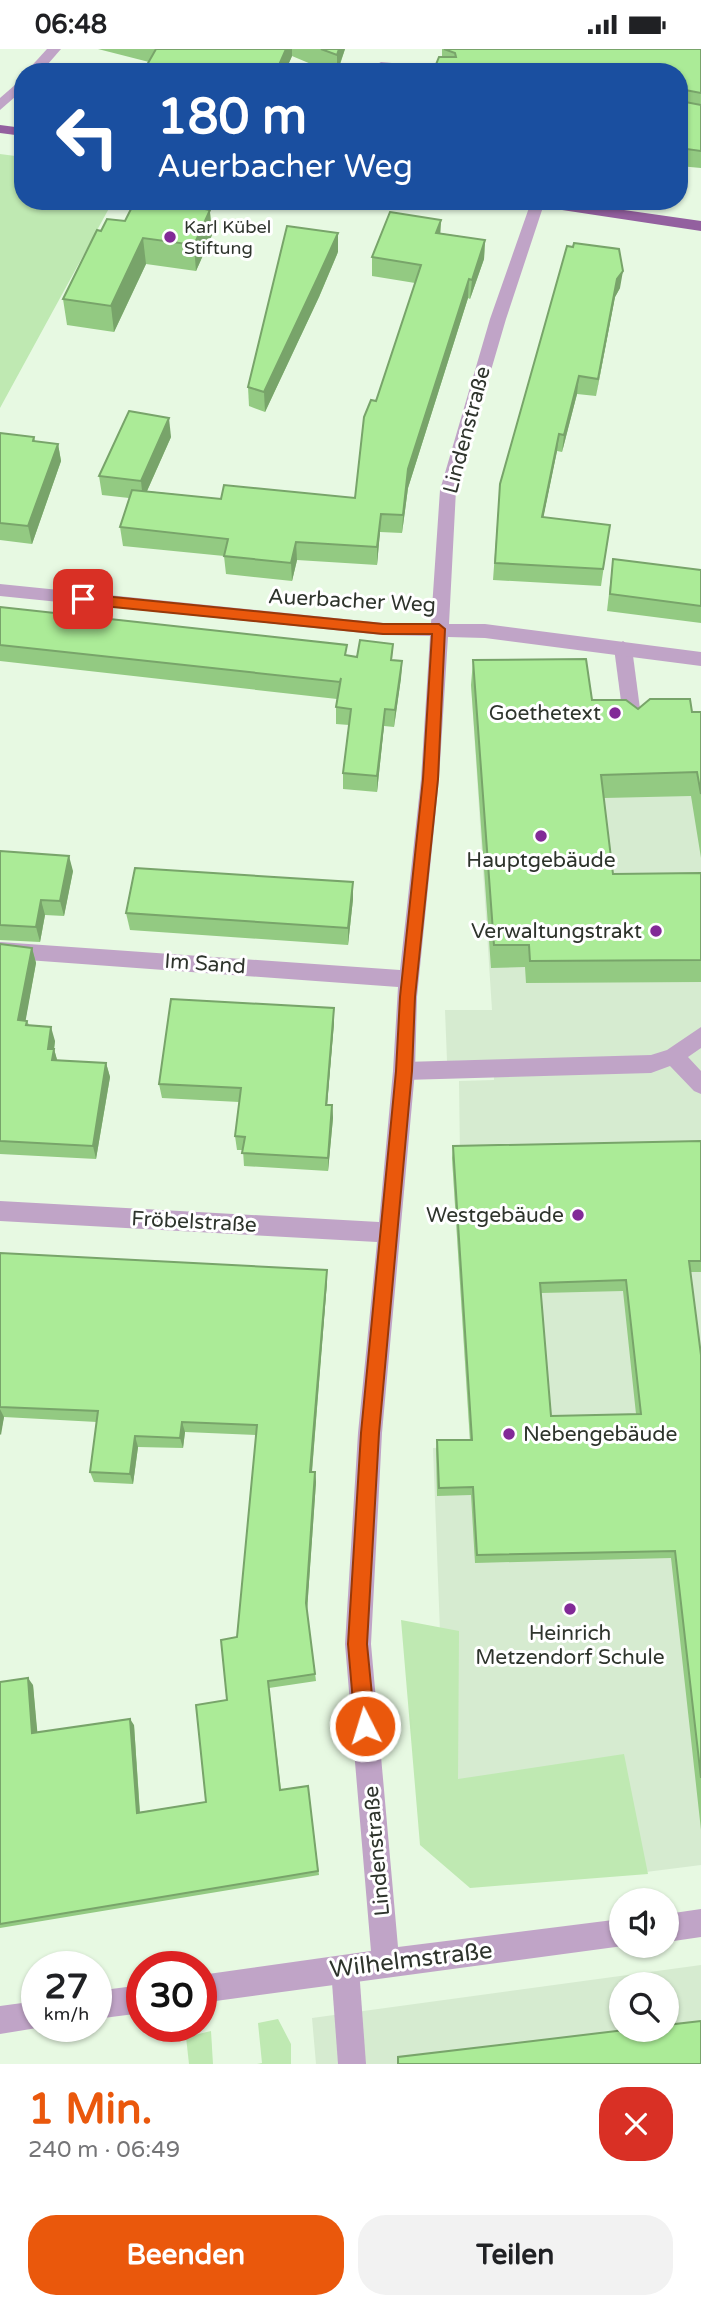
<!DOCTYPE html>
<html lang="de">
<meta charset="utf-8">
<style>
:root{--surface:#fff;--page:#f2f2f2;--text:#202124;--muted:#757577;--accent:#ea580c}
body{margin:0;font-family:"Varela Round",sans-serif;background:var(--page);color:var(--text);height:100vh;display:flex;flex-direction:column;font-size:26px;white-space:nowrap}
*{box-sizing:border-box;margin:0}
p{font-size:23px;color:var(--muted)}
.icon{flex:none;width:38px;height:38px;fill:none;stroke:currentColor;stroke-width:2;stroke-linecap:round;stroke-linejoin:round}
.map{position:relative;height:2015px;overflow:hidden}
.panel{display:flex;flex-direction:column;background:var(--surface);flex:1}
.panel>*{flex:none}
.banner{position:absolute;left:14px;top:14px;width:674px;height:147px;border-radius:28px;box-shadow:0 2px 5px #0004;background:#1a4fa0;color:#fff;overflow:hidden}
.tools{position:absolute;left:609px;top:1839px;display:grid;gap:14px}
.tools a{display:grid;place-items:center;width:70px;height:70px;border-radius:50%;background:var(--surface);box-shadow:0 2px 5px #0004;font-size:35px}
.speed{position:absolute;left:21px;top:1902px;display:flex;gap:14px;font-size:35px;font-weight:700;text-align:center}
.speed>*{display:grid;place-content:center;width:91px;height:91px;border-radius:50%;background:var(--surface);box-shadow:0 2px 5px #0004;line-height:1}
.speed small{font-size:18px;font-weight:400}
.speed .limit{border:10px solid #d22;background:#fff;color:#111}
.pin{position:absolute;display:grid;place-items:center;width:60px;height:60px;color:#fff;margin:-30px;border-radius:14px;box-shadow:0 4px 10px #0006}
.me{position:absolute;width:77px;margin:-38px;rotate:355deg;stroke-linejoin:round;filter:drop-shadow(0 0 5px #0008)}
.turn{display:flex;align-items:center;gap:24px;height:147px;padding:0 28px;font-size:32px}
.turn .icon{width:91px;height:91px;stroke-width:2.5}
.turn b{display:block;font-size:49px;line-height:60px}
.round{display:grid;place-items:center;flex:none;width:74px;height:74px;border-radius:28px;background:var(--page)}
.headline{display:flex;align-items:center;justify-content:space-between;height:119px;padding:0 28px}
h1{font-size:42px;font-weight:700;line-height:52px;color:var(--accent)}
.button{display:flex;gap:14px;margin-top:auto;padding:14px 28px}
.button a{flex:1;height:80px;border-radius:28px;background:var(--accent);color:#fff;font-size:28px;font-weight:700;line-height:80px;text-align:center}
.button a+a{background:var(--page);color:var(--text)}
.status{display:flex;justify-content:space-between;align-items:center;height:49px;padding:0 35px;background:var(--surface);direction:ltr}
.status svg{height:19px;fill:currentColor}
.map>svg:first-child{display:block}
.built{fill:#d6ebd0;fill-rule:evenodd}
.green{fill:#bfe9b2}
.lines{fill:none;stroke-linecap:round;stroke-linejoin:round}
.lane{fill:#c0a4c7;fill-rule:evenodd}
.street{fill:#c0a4c7;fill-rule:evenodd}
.primary{fill:#93609f;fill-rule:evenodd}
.wall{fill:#93ca82;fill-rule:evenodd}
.shaded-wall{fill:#78a46a}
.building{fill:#abeb97;stroke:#78a46a;stroke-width:2;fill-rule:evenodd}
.route{fill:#ea580c;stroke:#983908;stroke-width:2}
.poi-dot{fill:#822a97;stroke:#fff;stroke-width:2.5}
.labels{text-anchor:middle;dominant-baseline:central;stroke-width:6;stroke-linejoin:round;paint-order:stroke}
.far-poi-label{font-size:18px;fill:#2e342c;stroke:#fff;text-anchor:start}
.street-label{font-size:21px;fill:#2e342c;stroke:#fff}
.poi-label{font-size:21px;fill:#2e342c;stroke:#fff;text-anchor:end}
.near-street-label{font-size:24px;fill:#2e342c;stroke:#fff}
</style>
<div class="status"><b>06:48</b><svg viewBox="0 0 49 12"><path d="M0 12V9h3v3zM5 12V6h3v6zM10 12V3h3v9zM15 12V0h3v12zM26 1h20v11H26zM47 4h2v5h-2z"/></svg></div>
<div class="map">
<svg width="701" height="2015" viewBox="0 0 701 2015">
<rect width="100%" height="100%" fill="#e7f9e2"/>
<g class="built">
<polygon points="471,636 588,676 701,674 701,1816 638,1824 446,1740 433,1399 470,1397 452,1109 460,1108 459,1032 494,1031 493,1011 447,1012 445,961 492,961"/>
<path d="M701 1916V2015H316L312 1969ZM621 1936H667V1981H621Z"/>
</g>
<g class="green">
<polygon points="0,105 23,108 23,152 113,152 0,359"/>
<polygon points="401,1571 459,1582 458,1730 624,1705 648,1825 470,1839 420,1796"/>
<polygon points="278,1970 291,1995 291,2015 257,2015 262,2014 258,1974"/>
<polygon points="211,1982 213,2015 189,2015 186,1988"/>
</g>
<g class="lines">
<g class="lane">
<polygon points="623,592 632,599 642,675 633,682 624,675 614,599"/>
<polygon points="701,978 701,999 688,1008 701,1022 701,1045 694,1042 670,1017 651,1024 404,1031 397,1028 393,1022 397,1016 404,1013 651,1006 667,1001"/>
<polygon points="345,1906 355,1910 359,1920 366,2015 338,2015 331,1920 335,1910"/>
</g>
<g class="street">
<polygon points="47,0 61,0 41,23 26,23"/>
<polygon points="381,13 446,19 453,23 376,20 374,17"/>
<polygon points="23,29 23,41 0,61 0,49"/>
<polygon points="545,152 506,270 456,441 449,575 485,575 701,603 701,617 485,589 448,588 439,730 417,948 415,1022 382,1384 371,1595 398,1898 621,1870 623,1897 201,1954 201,1926 371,1902 345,1595 358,1384 377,1193 0,1172 0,1152 379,1173 393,1022 398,938 0,909 0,893 400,921 421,730 430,587 383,586 0,547 0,535 383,574 431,574 440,441 490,270 531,153"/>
<polygon points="701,1860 701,1888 667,1893 667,1865"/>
<polygon points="142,1936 142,1964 96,1970 96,1942"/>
<polygon points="37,1952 37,1978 43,1978 0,1985 0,1957"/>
</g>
<g class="primary">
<polygon points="0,76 23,79 23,87 0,84"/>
<polygon points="522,152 561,152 701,172 701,182 529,156"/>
</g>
</g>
<g class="wall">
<polygon points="98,0 345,0 338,22 345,23 330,23 292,7 285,23 143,23 149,13"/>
<polygon points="442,0 701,0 701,119 679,117 679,23 442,8"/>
<polygon points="209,152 212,186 196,222 146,215 114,283 67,276 63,250 101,182 125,172"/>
<polygon points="441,171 440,184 485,191 484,210 470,250 468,249 408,439 402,484 380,483 377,516 297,511 292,532 226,525 224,507 123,497 120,478 129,449 102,446 99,427 171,388 147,442 221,450 355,449 376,352 415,234 372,227 372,208"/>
<polygon points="573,198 620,239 615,248 596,347 577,345 562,403 557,402 543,469 610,476 601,537 493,531 500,435"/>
<polygon points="338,203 319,248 265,363 249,357 248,338"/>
<polygon points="0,384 34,388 35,392 58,395 61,412 32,495 0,491"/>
<polygon points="613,510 701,521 701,574 607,562"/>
<polygon points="0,558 347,607 357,608 393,595 392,611 402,612 401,629 394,678 384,677 377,743 343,740 343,724 349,676 336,675 336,658 337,650 0,612"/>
<polygon points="473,611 592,651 638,660 701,663 701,809 691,747 604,749 613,825 701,824 701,933 526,934 525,918 491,919 471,636"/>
<polygon points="0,802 73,822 64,867 45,866 40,893 0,891"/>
<polygon points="353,833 353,850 348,896 130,881 126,864"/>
<polygon points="0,895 32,899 36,914 25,972 27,972 29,976 55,992 54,1000 57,1011 106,1014 110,1028 96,1110 0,1105"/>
<polygon points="334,959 334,974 327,1056 332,1056 333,1069 328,1122 244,1117 243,1101 237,1101 235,1087 239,1053 162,1049 159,1035"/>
<path d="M701 1092V1223H690L701 1306V1781L671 1509 475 1514 471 1446 437 1447 436 1400 437 1391H470L452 1109 453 1097ZM623 1242 636 1365 551 1367 541 1244Z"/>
<polygon points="0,1204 327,1221 327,1233 312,1423 315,1423 316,1433 307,1561 316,1632 269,1639 281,1741 308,1737 319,1826 0,1879 0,1633 33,1636 37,1684 134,1676 140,1763 206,1753 227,1651 237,1588 256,1386 185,1383 183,1399 138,1398 133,1435 94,1433 90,1423 97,1373 4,1368 0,1386"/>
</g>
<g class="shaded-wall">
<polygon points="286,0 292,0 292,7 285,23 276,23"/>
<polygon points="339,0 345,0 337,23 337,6"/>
<polygon points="209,152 212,186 196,222 194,196 205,160"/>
<polygon points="441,171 440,190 436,184"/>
<polygon points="338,184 338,203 319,248 265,363 264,343"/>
<polygon points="143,189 146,215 114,283 111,257"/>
<polygon points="485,191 484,210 470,250 472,231"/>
<polygon points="623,222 620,239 615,248 596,347 617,230"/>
<polygon points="469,230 468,249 408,439 402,484 403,466 408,420"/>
<polygon points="579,327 577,345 562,403 564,386"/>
<polygon points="169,369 171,388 143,451 141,432"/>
<polygon points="559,385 557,402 540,485 542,468"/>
<polygon points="58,395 61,412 32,495 28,477"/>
<polygon points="381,465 380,483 377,516 377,498"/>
<polygon points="296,493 297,511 292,532 291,514"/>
<polygon points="402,612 401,629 394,678 395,661"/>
<polygon points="385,660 384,677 377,743 377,727"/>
<polygon points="69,807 73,822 64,867 60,852"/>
<polygon points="353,833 353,850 348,896 348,879"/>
<polygon points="41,851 45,866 40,893 36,878"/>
<polygon points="32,899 36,914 23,986 18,971"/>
<polygon points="334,959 334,974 326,1069 326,1056"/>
<polygon points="51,978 55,992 54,1000 58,1014 56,1025 48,1000"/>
<polygon points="106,1014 110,1028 96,1110 93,1097"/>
<polygon points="332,1056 333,1069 328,1122 328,1109"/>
<polygon points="327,1221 327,1233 311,1433 310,1423"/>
<polygon points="0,1360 4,1368 1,1386 0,1385"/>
<polygon points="182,1373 185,1383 183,1399 180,1389"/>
<polygon points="135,1387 138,1398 133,1435 130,1425"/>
<polygon points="315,1423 316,1433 307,1562 306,1554"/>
<polygon points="28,1629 33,1636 38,1690 32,1684"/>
<polygon points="130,1670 134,1676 140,1768 137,1764"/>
</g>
<g class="building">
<polygon points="156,0 286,0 276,23 143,23"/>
<polygon points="321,0 339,0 337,6"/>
<polygon points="444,0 701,0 701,44 680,40 680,52 701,56 701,102 679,99 679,23 433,23 439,8 456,8 455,4"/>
<polygon points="135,152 209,152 205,160 210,161 194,196 143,189 111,257 63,250 97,181 101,182 107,170 125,172"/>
<polygon points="390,163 441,171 436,184 485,191 472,231 469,230 408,420 403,466 381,465 377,498 296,493 291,514 224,507 228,490 120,478 132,441 221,450 224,436 355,449 364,368 371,351 376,352 421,216 372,208"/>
<polygon points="287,177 338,184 318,228 264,343 248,338"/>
<polygon points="574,194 619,200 623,222 617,230 598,330 579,327 564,386 559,385 542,468 610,476 603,520 495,514 500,435 567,197 573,198"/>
<polygon points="129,362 169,369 141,432 99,427"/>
<polygon points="0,384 34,388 33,392 58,395 28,477 0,474"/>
<polygon points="613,510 701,521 701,557 610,545"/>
<polygon points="0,558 347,596 345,606 357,608 360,591 393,595 391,611 402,612 395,661 385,660 377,727 343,724 351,660 336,658 341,629 340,633 0,596"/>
<polygon points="586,610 592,651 626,651 638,660 650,650 690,650 692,663 701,663 701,745 697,723 601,726 613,825 701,824 701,911 530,912 529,896 494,896 473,611"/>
<polygon points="0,802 69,807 60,852 41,851 36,878 0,876"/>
<polygon points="135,819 353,833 348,879 126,864"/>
<polygon points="0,895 32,899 18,971 27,972 26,976 51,978 48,1000 54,1000 52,1011 106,1014 93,1097 0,1092"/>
<polygon points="171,950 334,959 326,1056 332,1056 328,1109 242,1104 245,1088 235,1087 241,1039 159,1035"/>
<path d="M701 1092V1212H689L701 1306V1729L675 1502 477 1506 473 1438 439 1439 437 1391H472L453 1097ZM626 1231 641 1365 551 1367 540 1234Z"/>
<polygon points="0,1204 327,1221 310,1423 315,1423 306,1554 315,1625 268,1632 280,1741 308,1737 318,1822 0,1875 0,1633 28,1629 32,1684 130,1670 137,1764 206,1753 196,1656 227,1651 221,1591 237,1588 257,1376 182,1373 180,1389 135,1387 130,1425 90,1423 98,1362 0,1358"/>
<polygon points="701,1972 701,2015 398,2015 398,2008 625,1981 667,1981 667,1976"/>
</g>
<polygon class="route" points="83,545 383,575 439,575 445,580 438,730 415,948 412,1022 379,1384 367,1595 375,1677 372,1684 365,1687 358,1684 355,1677 348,1595 361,1384 396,1022 400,948 423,730 432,585 383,585 83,555 76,550"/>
<g class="poi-dot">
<circle cx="170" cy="188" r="7"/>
<circle cx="615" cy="664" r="7"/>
<circle cx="541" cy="787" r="7"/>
<circle cx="656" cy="882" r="7"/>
<circle cx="578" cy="1166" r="7"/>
<circle cx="509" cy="1385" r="7"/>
<circle cx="570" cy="1560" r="7"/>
</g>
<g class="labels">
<g class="far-poi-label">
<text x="184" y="178">Karl Kübel<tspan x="184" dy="21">Stiftung</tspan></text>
</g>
<g class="street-label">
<text transform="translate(467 381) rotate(-75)">Lindenstraße</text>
<text transform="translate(352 552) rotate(3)">Auerbacher Weg</text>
<text transform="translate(205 915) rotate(4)">Im Sand</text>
<text transform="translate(194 1173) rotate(3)">Fröbelstraße</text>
<text transform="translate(377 1802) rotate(-95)">Lindenstraße</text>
</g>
<g class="poi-label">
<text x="601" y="664">Goethetext</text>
<text x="541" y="811" text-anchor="middle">Hauptgebäude</text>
<text x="642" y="882">Verwaltungstrakt</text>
<text x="564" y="1166">Westgebäude</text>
<text x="523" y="1385" text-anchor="start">Nebengebäude</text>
<text x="570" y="1584" text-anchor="middle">Heinrich<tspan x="570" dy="24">Metzendorf Schule</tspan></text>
</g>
<g class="near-street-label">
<text transform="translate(411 1911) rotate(-7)">Wilhelmstraße</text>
</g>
</g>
</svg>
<div class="tools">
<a><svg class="icon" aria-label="sound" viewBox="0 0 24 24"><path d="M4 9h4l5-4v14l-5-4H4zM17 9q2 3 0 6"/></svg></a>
<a><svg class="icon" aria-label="search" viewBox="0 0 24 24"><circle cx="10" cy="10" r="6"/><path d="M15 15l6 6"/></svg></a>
</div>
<div class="speed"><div>27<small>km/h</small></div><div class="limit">30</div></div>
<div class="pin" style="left:83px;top:550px;background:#d93025"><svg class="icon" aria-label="arrive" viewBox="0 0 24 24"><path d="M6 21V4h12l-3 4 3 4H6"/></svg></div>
<svg class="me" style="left:365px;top:1677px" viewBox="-20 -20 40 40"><circle r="17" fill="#ea580c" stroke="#fff" stroke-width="3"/><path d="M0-11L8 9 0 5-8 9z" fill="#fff"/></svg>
<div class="banner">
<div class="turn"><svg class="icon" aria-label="left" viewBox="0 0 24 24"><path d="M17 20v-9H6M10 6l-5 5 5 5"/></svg><div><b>180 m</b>Auerbacher Weg</div></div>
</div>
</div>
<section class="panel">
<div class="headline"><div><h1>1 Min.</h1><p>240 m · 06:49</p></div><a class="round" style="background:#d93025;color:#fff"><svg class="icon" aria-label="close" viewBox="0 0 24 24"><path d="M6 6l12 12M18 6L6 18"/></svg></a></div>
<div class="button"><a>Beenden</a><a>Teilen</a></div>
</section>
